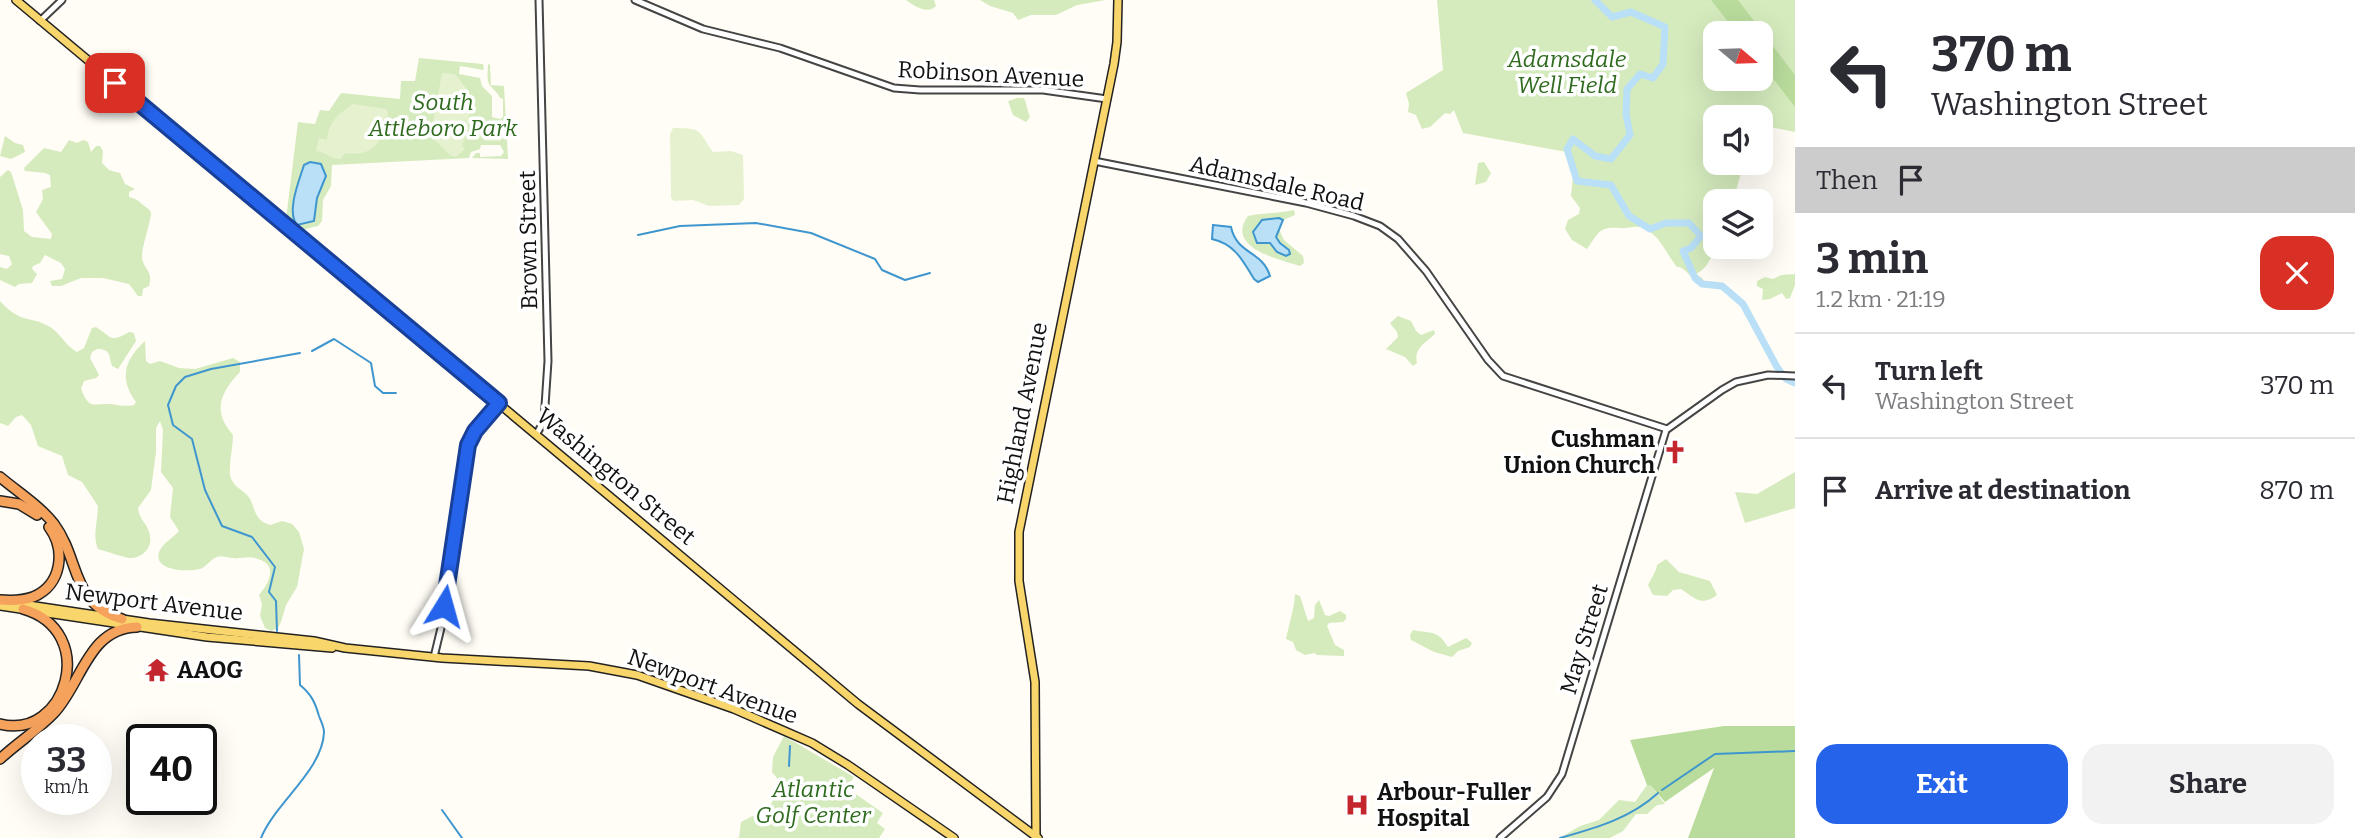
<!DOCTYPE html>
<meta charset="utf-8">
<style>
:root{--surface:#fff;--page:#f2f2f3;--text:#2b2b33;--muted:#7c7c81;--line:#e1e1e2;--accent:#2563eb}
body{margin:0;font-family:Bitter,serif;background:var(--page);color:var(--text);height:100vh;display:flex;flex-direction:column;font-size:26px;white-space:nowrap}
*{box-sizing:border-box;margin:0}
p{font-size:23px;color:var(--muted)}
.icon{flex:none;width:38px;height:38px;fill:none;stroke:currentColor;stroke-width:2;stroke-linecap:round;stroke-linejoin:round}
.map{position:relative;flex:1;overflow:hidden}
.sheet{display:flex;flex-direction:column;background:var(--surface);width:560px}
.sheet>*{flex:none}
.banner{background:#fff;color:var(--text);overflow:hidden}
.needle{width:46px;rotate:109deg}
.fabs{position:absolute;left:1703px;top:21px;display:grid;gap:14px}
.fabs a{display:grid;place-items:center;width:70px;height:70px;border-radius:14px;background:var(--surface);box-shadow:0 7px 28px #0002;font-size:35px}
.speed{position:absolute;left:21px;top:724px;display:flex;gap:14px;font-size:35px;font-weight:700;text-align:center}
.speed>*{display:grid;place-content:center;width:91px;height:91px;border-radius:50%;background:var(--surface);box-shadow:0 7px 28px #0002;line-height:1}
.speed small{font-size:18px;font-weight:400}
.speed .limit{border:4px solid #111;border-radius:10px;background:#fff;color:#111}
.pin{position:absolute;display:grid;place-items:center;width:60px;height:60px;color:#fff;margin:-30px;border-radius:14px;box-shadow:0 4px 10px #0006}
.me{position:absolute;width:77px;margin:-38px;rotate:8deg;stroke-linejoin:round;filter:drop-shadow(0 0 5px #0008)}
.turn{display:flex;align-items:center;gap:24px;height:147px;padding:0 21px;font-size:32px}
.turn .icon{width:91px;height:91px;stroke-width:2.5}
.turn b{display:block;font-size:49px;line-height:60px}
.then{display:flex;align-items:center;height:66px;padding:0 21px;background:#0003;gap:14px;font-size:26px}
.round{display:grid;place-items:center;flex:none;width:74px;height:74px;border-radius:21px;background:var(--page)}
.overview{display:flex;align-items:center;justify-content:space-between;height:119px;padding:0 21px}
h1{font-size:42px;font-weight:700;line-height:52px}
.action{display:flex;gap:14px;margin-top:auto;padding:14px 21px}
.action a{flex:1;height:80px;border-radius:21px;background:var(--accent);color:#fff;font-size:28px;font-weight:700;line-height:80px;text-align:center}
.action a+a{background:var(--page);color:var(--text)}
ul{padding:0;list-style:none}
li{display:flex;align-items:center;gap:21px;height:105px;padding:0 21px;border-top:2px solid var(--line)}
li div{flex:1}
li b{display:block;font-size:26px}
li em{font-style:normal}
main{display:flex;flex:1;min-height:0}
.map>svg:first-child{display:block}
.green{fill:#d5ebbd;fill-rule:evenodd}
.forest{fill:#b9dc9c}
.pitch{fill:#e6f2cf}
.water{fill:#b9e0f7;stroke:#3f96cf;stroke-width:2}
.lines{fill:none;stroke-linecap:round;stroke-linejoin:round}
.stream{stroke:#3f96cf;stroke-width:2}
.river{stroke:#b9e0f7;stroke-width:7}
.tertiary-casing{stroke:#444;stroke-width:9}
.primary-casing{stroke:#222;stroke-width:10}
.motorway-casing{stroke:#222;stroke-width:12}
.tertiary{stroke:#fff;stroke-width:5}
.primary{stroke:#f9d66b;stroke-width:7}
.motorway{stroke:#f5a25d;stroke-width:9}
.route-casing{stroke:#184099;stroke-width:18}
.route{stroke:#2563eb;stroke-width:12}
.labels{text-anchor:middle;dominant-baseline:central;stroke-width:7;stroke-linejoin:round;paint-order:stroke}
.park-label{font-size:23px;font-style:italic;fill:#2f6b1f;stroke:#fff}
.street-label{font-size:23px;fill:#111;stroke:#fff}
.poi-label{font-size:23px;font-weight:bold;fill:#111;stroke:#fff;text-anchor:start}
</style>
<main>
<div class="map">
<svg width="1795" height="838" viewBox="0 0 1795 838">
<rect width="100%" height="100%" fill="#fffdf5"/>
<g class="green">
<path d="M906 0H934L936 6C928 15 914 6 906 0Z"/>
<polygon points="980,0 1106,0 1077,5 1056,15 1031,15 1018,20 1013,13 990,6"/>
<path d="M1437 0H1795V132L1761 125 1760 117H1715V163H1744L1733 201H1715C1715 225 1721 261 1696 274L1702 278 1707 286 1702 287C1695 282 1688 272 1683 269 1677 265 1678 270 1674 263 1665 251 1658 233 1642 228 1633 225 1629 229 1621 228 1599 226 1599 232 1587 249L1572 240 1565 229 1568 220 1579 214 1580 208 1571 196 1573 176 1567 152 1463 133 1454 110 1450 114 1445 113 1430 127 1422 129 1416 115 1408 112 1409 104 1406 93 1443 70ZM1715 33H1760V79H1715Z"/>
<path d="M419 58 483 64 484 70 460 66 459 74 480 78 482 86 492 96V117L500 119 503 117V99L500 98C497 91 494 91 490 85 486 80 488 71 488 64L490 65 491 85 504 86 508 159 472 158 476 153H480V157L501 156 504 152 500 145H481L480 149 471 152 469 158 332 165 331 186 323 200 322 221 318 226 301 230 286 219 298 122 315 124 320 110 329 111 341 93 400 99 401 81H415Z"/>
<path d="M1017 98H1024C1027 104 1027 111 1030 117L1026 122 1013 115 1008 101Z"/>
<polygon points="5,136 15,143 23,145 25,152 11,159 0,156"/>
<path d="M69 140 77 143 83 140 88 142 91 152 96 146H100L103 151 102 163 109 170 120 173 125 184 135 189 129 192V197C136 199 138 200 143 205 145 207 150 209 151 213 152 216 142 248 142 255 142 270 154 269 149 286L143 289 142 296H138L129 284 103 278H81L61 286H52L50 281 62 279 65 269 61 263 45 255 40 263 33 266 32 269 37 274 32 283 19 284 15 287 0 280V267L7 269 12 264 9 256 0 254V177L8 170 11 172 23 210 24 231 32 237 51 239 52 234 36 212 43 199 42 190 51 187 50 175 45 173 25 171 24 168 44 148 61 152Z"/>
<polygon points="1484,162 1491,173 1486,182 1475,185 1478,163"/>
<path d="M1294 210 1295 215 1283 220H1262L1253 232 1270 243 1277 252 1289 250 1280 243 1276 237 1279 229 1284 240 1303 256 1304 263 1300 266C1277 259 1225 247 1248 216 1264 212 1278 214 1294 210Z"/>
<polygon points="1795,274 1795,285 1790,298 1786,299 1782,293 1770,299 1762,300 1763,289 1757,286 1757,281 1765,277 1773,279 1781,275"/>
<path d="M0 301C22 326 32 314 53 329 62 336 66 346 77 352L84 348 92 328 96 327C113 338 110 343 129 332L134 333 136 341 118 369 112 366C109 356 111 349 97 349L92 352 90 358 99 375 96 378 84 381 81 389C90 411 93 403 110 404 118 405 126 407 134 405L136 402C119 379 124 360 145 341L146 361 150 364 160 361 179 368 195 369 233 358 240 362V372C220 393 212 411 233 435 233 448 229 461 230 474 231 485 241 489 247 495 257 506 251 519 270 525L282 521 292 524 299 532 304 549 297 587 286 605 281 622 278 628 271 631 265 628 260 616 262 604 259 595C270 582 279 564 255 558 248 556 240 559 233 558 227 558 222 555 217 557 210 559 207 567 200 569 188 572 150 571 160 550 164 542 173 538 179 531L170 517 173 488 161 472 163 430 160 421 156 428V452L151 490 138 508C139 519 146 522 149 532 154 546 144 558 130 558 126 558 102 550 98 549 92 535 98 521 98 506L82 482 68 475 62 456 38 446 31 425 22 415 16 417 8 426 0 423Z"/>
<path d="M1398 316 1411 321 1416 331 1421 335 1434 330 1435 334C1424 344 1414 348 1417 363L1413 366 1405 357 1386 349 1398 337 1397 332 1390 323Z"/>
<polygon points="1795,472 1795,508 1745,523 1735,492 1757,494"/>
<path d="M1666 559 1679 572 1710 581 1717 595C1700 607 1695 598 1681 589L1673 590 1667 596 1653 595 1648 585C1651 578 1656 573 1657 565Z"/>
<path d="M1295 594 1300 596 1308 621 1314 618 1315 605 1319 600 1325 615 1329 616 1340 611 1346 615V619L1343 622 1329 623 1327 626 1335 645 1344 650V656L1317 655 1314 653 1305 655 1296 650 1293 642 1286 639C1289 624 1294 610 1295 594Z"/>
<path d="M1413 630C1431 634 1437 629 1448 647L1466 638 1472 643 1470 647 1458 651 1452 657 1434 652 1411 640 1410 635Z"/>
<polygon points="784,736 854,777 847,788 883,813 877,823 885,829 879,838 739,838 741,822 770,807 780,782 772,772 773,757"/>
<polygon points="1647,785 1651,786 1665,804 1657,805 1647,814 1636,814 1623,831 1610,838 1564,838 1563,836 1580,826 1599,820 1619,800 1635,802"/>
</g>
<g class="forest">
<polygon points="1711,0 1738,0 1795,75 1795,107 1761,63 1760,33 1737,33"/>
<polygon points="1724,726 1795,726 1795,838 1688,838 1714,768 1665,802 1651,786 1647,785 1630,740"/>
</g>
<g class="pitch">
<polygon points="442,73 455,74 469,92 469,123 462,146 465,149 456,157 450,155 436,141 432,129"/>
<path d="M353 104 386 109 388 112 387 125C383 129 382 133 379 140 373 153 358 155 345 153L341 159C330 159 326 152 316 151L319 138 327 140C328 123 339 113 353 104Z"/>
<polygon points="483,122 501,122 501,141 484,141"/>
<path d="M673 128C704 128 697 130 713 152L731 151 743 155 744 199 739 205 709 206 693 200 674 201 671 198 670 134Z"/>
</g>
<g class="water">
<path d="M310 162 321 164 326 176 317 198 314 221 297 225C286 212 299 181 304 165Z"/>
<polygon points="1279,218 1283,220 1276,237 1280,243 1289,250 1290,254 1286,256 1277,252 1270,243 1257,243 1253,232 1262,220"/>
<path d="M1213 225 1231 227C1237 255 1262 250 1270 276L1258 282 1254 279C1243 261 1235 244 1212 239Z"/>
</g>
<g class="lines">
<g class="stream">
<polyline points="638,235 680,226 756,223 811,233 875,259 882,270 905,280 930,273"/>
<polyline points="312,351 334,339 371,363 375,386 383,393 396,393"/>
<polyline points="277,631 276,601 269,592 275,567 252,537 222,526 205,490 192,439 173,425 168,405 176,386 185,377 211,369 300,353"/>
<polyline points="789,766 790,746"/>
<polyline points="1662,790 1715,754 1795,751"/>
<polyline points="442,810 462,838"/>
<path d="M261 838C275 803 323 770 324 732 324 727 321 721 319 716 315 702 311 694 300 685L299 655"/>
<path d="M1560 838C1596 828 1631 818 1658 793"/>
</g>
<polyline class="river" points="1595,0 1612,17 1631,12 1665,27 1663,64 1653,78 1640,74 1627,89 1626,114 1630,135 1611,159 1595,156 1573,139 1567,149 1577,181 1611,185 1629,216 1650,229 1666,223 1689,223 1701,236 1691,248 1683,251 1695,278 1702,284 1722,286 1743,304 1777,367 1786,379 1795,383"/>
<g class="tertiary-casing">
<g id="tertiary">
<polyline points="635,0 703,29 780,48 894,88 920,90 1043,90 1107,99"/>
<polyline points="40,21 62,0"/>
<polyline points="1094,161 1306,203 1354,216 1380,226 1398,239 1426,271 1488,360 1503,376 1667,429"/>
<polyline points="536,435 544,421 548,361 539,0"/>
<polyline points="434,657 441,628 468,445 475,431 499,403"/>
<polyline points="1500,838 1547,797 1562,774 1666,430 1722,390 1736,382 1768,375 1795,376"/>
</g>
</g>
<g class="primary-casing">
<g id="primary">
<polyline points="16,0 858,704 1038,838"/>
<polyline points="15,603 149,623 314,641 345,648 442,658 589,666 637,675 734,709 812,743 848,765 954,838"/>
<polyline points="0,606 207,637 332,648"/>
<polyline points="1036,838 1035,682 1019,581 1019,532 1114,64 1117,42 1118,0"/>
</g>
</g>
<g class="motorway-casing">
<g id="motorway">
<path d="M0 477C18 492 40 506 54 524 81 561 70 603 122 619"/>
<polyline points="0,501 19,504 37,515"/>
<path d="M0 600C11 601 22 601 33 597 62 585 66 550 49 527"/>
<path d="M0 724C66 741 100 631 23 609"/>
<path d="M0 759C17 743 38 730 54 713 82 683 88 628 137 627"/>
</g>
</g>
<use href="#tertiary" class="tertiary"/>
<use href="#primary" class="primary"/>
<use href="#motorway" class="motorway"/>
</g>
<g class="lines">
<g class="route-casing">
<polyline id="route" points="115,83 499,403 475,431 468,445 444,606"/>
</g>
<use href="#route" class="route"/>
</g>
<defs>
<g id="church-bare" transform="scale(1.89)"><path d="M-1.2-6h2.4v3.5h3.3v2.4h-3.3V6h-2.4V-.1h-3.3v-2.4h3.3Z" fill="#c4262e" stroke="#fff" stroke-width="2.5" paint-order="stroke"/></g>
<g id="temple-bare" transform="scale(1.89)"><path d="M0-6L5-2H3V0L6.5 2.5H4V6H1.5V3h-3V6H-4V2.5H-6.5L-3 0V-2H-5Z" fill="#c4262e" stroke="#fff" stroke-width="2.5" paint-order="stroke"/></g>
<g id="hospital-bare" transform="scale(1.89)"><path d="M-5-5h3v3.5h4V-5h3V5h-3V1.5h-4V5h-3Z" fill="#c4262e" stroke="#fff" stroke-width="2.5" paint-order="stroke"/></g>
</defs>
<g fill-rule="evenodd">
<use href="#church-bare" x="1675" y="452"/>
<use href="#temple-bare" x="157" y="670"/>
<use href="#hospital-bare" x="1357" y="805"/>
</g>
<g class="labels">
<g class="park-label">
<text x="1567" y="59">Adamsdale<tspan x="1567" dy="26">Well Field</tspan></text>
<text x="443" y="102">South<tspan x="443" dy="26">Attleboro Park</tspan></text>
<text x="813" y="789">Atlantic<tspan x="813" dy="26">Golf Center</tspan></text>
</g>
<g class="street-label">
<text transform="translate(991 74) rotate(3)">Robinson Avenue</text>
<text transform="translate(1277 183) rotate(13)">Adamsdale Road</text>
<text transform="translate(528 240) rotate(-91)">Brown Street</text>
<text transform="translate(1022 413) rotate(-79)">Highland Avenue</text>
<text transform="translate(616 476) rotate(40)">Washington Street</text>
<text transform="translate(154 602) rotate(7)">Newport Avenue</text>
<text transform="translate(1584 639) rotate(-73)">May Street</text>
<text transform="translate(713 686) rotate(20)">Newport Avenue</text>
</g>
<g class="poi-label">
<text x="1655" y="439" text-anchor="end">Cushman<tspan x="1655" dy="26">Union Church</tspan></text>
<text x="177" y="670">AAOG</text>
<text x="1377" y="792">Arbour-Fuller<tspan x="1377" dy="26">Hospital</tspan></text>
</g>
</g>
</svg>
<div class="fabs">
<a><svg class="needle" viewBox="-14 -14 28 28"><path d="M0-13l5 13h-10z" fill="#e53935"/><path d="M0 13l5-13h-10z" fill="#7c7c81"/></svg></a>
<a><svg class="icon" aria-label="sound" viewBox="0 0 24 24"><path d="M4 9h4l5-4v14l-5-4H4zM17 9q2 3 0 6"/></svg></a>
<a><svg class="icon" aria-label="layers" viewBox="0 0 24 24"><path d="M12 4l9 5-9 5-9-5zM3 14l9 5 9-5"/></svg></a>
</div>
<div class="speed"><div>33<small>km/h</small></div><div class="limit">40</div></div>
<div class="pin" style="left:115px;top:83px;background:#d93025"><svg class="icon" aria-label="arrive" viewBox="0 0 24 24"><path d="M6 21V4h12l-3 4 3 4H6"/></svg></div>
<svg class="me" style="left:444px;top:606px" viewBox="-20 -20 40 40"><path d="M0-17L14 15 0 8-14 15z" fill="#2563eb" stroke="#fff" stroke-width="4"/></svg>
</div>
<section class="sheet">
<div class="banner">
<div class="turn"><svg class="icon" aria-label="left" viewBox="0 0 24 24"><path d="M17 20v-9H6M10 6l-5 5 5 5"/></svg><div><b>370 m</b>Washington Street</div></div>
<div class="then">Then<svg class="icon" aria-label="arrive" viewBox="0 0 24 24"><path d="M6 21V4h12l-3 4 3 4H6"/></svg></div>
</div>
<div class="overview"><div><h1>3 min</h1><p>1.2 km · 21:19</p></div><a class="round" style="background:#d93025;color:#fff"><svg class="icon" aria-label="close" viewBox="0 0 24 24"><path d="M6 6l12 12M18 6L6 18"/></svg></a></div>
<ul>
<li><svg class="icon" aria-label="left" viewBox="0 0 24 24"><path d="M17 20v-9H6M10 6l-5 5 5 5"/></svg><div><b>Turn left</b><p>Washington Street</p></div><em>370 m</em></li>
<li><svg class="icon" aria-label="arrive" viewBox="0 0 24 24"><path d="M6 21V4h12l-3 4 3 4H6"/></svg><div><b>Arrive at destination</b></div><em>870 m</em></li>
</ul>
<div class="action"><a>Exit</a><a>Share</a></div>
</section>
</main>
